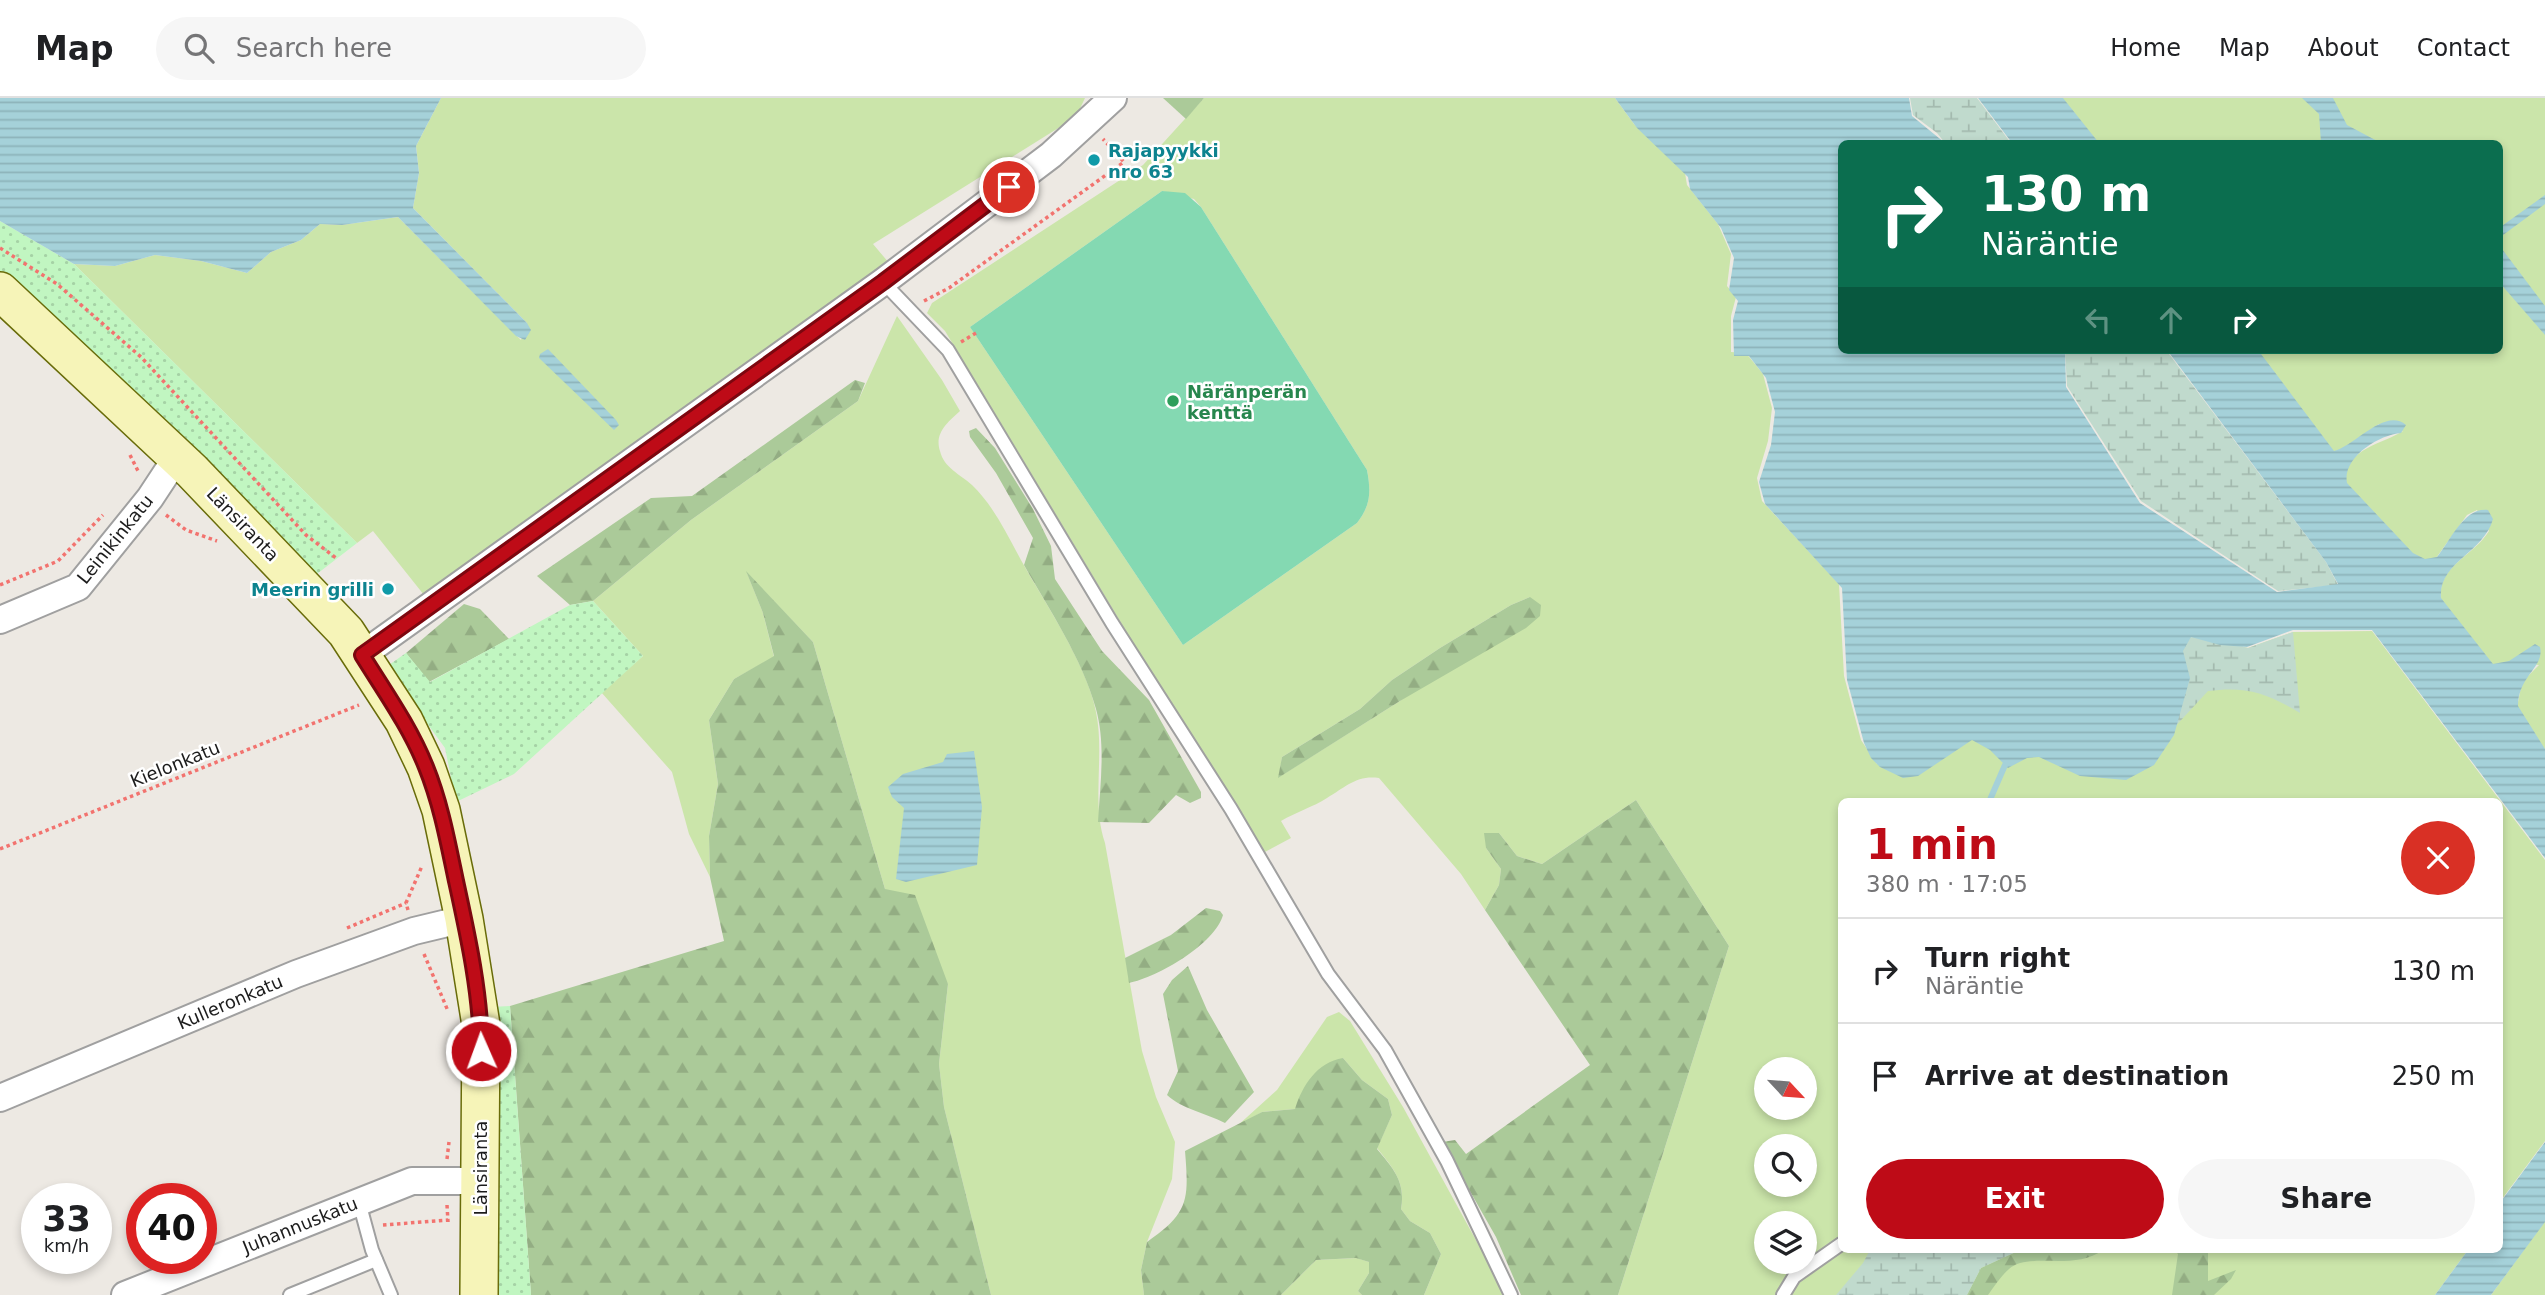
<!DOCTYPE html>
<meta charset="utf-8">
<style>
:root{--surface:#fff;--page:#f6f6f6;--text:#202124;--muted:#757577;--line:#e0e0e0;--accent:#be0b17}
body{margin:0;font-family:"DejaVu Sans",sans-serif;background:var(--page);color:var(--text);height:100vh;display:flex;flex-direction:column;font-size:26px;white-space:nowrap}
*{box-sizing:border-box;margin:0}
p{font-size:23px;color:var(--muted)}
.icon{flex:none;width:38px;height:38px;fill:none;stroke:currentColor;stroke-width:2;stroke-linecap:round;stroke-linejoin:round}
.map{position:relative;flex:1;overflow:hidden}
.panel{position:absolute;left:1838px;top:700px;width:665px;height:455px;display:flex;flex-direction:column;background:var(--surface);border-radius:10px;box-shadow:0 4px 10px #0003}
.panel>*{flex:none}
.top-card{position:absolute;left:1838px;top:42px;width:665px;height:214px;border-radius:10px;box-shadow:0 4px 10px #0003;background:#0b6e4f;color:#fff;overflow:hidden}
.needle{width:46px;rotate:116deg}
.tools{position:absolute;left:1754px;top:959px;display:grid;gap:14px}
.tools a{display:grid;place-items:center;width:63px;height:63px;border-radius:50%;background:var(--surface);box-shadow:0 4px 10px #0003;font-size:35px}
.speed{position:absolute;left:21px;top:1085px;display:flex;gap:14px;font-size:35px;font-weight:700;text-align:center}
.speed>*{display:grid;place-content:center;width:91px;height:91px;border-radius:50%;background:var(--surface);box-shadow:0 4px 10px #0003;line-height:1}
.speed small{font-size:18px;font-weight:400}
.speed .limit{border:10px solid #d22;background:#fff;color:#111}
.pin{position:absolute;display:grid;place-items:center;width:60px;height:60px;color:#fff;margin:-30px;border:4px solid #fff;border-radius:50%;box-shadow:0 2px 7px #0007}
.me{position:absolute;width:77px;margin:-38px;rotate:358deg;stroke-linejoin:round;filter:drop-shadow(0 0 5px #0008)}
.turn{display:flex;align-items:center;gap:24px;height:147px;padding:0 28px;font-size:32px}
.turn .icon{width:91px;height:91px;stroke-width:2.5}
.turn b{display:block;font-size:49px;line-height:60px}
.lanes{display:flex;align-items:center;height:66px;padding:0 28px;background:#0003;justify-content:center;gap:35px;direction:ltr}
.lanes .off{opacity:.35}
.round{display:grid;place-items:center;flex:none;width:74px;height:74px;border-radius:37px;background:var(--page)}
.headline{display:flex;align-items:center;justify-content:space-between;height:119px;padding:0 28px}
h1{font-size:42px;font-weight:700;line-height:52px;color:var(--accent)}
.action{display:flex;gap:14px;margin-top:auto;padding:14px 28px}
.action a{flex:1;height:80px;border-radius:42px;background:var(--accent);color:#fff;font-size:28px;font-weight:700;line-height:80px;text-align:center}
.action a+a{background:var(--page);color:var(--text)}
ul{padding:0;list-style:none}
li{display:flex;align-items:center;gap:21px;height:105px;padding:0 28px;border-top:2px solid var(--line)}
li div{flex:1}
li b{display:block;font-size:26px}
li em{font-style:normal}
header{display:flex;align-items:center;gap:42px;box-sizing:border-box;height:98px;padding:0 35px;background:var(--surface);border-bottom:2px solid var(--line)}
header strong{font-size:33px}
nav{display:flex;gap:38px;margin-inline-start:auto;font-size:24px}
.search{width:490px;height:63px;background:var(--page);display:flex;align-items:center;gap:18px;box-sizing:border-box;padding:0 24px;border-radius:38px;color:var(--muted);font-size:26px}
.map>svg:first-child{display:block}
.grass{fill:#cbe5aa;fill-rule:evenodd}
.forest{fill:url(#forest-firs)}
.wetland{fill:url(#wetland-marsh)}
.park{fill:url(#park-dots)}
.pitch{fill:#84d9b2}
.water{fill:url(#water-rules)}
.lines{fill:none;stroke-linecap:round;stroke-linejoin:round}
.stream{stroke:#a5d1d9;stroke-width:6}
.lane-casing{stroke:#a0a0a0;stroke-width:16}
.street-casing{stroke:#a0a0a0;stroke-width:30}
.secondary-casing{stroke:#696c0a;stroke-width:40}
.path{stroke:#f2736f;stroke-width:3.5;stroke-dasharray:3.5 3.5;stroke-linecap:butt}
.lane{stroke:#fff;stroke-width:12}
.street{stroke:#fff;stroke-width:26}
.secondary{stroke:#f6f4b8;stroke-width:37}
.route-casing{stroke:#7c070f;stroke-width:18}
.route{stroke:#be0b17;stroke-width:12}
.culture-dot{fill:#0f9aa8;stroke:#fff;stroke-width:2.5}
.leisure-dot{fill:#2e9e5b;stroke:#fff;stroke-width:2.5}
.labels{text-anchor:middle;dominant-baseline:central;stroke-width:5;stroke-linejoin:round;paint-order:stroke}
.culture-label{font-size:18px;font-weight:bold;fill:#0d838f;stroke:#fff;text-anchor:start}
.leisure-label{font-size:18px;font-weight:bold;fill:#27864d;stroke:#fff;text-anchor:start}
.street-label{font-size:18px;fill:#1c1c1c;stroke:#fff}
</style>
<header>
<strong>Map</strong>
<div class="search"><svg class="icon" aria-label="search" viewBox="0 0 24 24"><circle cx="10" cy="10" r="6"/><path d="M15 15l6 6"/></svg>Search here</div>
<nav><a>Home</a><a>Map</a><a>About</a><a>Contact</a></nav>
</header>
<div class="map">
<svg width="2545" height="1197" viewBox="0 0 2545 1197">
<defs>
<pattern id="forest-firs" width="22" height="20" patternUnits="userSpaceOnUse" patternTransform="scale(1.75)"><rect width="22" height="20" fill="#abca99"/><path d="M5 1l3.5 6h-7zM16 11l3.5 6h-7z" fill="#93ad83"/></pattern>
<pattern id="wetland-marsh" width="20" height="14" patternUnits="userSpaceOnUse" patternTransform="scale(1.75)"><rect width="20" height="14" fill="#c0dacd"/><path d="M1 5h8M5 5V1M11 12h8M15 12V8" fill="none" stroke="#a4baaf"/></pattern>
<pattern id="park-dots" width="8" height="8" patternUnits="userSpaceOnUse" patternTransform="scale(1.75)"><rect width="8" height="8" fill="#c1f6c1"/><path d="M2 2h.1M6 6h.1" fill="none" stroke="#a5d2a5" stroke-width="1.8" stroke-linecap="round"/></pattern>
<pattern id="water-rules" width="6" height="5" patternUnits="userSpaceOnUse" patternTransform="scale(1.75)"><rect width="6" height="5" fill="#a5d1d9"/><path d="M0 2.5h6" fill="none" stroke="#8db3ba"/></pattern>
</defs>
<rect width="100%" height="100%" fill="#ede9e3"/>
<g class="grass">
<polygon points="441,0 1085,0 1076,19 873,146 900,178 424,497 373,433 357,445 74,166 115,168 155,157 201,163 247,175 271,154 301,142 320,126 342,127 398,119 521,242 527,225 413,110 419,75 416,48"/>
<path d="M1204 0H1615L1634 26 1685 75 1687 87 1718 126 1731 156 1727 188 1736 199 1731 218V254L1746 255 1763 276 1772 310 1768 343 1757 380 1762 403 1839 486 1844 578 1861 642 1877 666 1969 638 2217 543 2248 550 2293 534 2372 533 2545 762V1043L2499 1105V704H1841V1152H2468L2435 1197H1618L1729 848 1636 702 1542 766 1517 758 1499 735 1486 750 1501 771 1499 787 1485 812 1461 776 1379 680C1356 677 1346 689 1327 700 1313 709 1296 714 1281 723L1291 740 1261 756 1236 707 1147 568 945 233 927 215 932 205 1143 67ZM1162 93 1194 101 1201 109 1367 372C1371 394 1371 407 1357 425L1183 547 970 229ZM1530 499 1400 603 1279 679 1282 659 1360 611 1392 582 1440 550 1511 507ZM1766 971H1804V1010H1766ZM1766 1048H1804V1087H1766ZM1766 1125H1804V1164H1766Z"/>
<path d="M2062 0H2545V653L2517 609 2522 584 2539 567 2509 564 2498 568 2492 567 2441 501C2437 468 2474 458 2489 433L2477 412 2467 417 2436 460 2424 462 2412 456 2346 386C2340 352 2383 346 2403 333L2379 326 2342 351 2333 354 2257 252H2499V46L2098 45Z"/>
<path d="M897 218 942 282 960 313C948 324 934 335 940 353 944 370 960 376 972 387 996 410 1010 443 1026 471 1049 511 1088 570 1096 614 1105 658 1091 704 1105 745L1142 953 1156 999 1175 1044 1172 1081 1147 1144 1141 1172 1144 1197H991L944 1009 939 966 948 886 885 791 813 544 747 475 763 515 774 559 734 581 709 622 718 686 709 738 710 779 689 736 672 674 601 594 643 558 593 503 691 422 858 303Z"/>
<path d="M1339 914 1350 923 1403 1009 1506 1197H1424L1441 1156 1430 1135 1410 1123 1401 1111C1406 1084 1393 1070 1377 1050L1392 1017 1388 1001 1362 982 1343 960 1295 1011 1262 1014 1236 1029 1277 992 1327 919Z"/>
<polygon points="2545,1123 2545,1197 2491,1197"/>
<polygon points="1357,1160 1369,1164 1369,1175 1358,1193 1362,1197 1281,1197 1316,1162"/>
</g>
<g class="forest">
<polygon points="1163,0 1204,0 1186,21"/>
<polygon points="855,282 865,285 858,303 691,422 593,503 570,507 537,478 651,400 692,398"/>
<path d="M976 330 995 350 1033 411 1051 448 1055 481 1102 553 1149 602 1201 694V700L1190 705 1176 697 1149 725 1098 724C1100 688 1106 647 1096 611 1082 560 1050 513 1024 467L1033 440 996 375 970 339 969 333Z"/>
<polygon points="746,473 813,544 885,791 915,797 948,886 939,966 944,1009 991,1197 531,1197 510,908 724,843 710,779 709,738 718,686 709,622 734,581 774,558 763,515"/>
<polygon points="1530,499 1541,507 1540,518 1526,530 1400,603 1278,680 1282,659 1360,611 1392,582 1440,550 1511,507"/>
<polygon points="464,506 480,511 509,541 429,584 406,555"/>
<polygon points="1636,702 1729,848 1618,1197 1521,1197 1496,1139 1442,1044 1455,1042 1466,1056 1590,967 1485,812 1499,787 1501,771 1486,750 1484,735 1499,735 1517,758 1542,766"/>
<path d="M1206 810 1220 813 1223 817C1215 846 1158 879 1129 885L1125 860 1171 837Z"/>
<path d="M1188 868 1207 912 1254 994 1225 1025C1206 1015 1182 1011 1167 997L1178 973 1163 896 1172 882Z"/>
<path d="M1343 960 1362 982 1388 1001 1392 1017 1377 1051C1393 1070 1406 1084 1401 1111L1410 1123 1430 1135 1441 1156 1424 1197H1362L1358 1193 1369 1175V1164L1356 1160 1316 1162 1281 1197H1144L1141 1172 1147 1144C1189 1115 1189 1102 1185 1053L1262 1014 1295 1011C1302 988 1317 964 1343 960Z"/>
<path d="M2020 1152H2103C2073 1174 2029 1153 2009 1171 2001 1178 1994 1189 1988 1197H1967L1981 1170Z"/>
<polygon points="2174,1152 2208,1152 2208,1183 2236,1172 2231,1181 2214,1197 2172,1197 2178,1156"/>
</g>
<g class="wetland">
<polygon points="1910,0 1977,0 2011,45 1945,45 1937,35 1913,17"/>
<polygon points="2065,252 2166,252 2326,464 2338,487 2278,493 2141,403 2067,288"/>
<path d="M2293 534 2300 615C2267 595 2246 588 2208 593L2171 633 2180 549 2188 535 2248 550Z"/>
<polygon points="1870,1152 2020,1152 1981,1170 1967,1197 1836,1197 1863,1165"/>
</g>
<g class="park">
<polygon points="0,123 74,166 357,445 313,479 0,179"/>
<polygon points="593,503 643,558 514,676 456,704 445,650 386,569 406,555 430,584 570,507"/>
<polygon points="510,908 531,1197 492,1197 490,909"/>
</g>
<path class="pitch" d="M1162 93 1185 95 1201 109 1367 372C1371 394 1371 407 1357 425L1183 547 970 229Z"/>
<g class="water">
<polygon points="0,0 441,0 416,48 419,75 413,110 527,225 531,232 525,242 516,238 398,119 342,127 320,126 301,142 271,154 247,175 201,163 155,157 115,168 74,166 0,123"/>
<path d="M1615 0H1909L1912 18 1945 45 1841 46V252H2065L2066 289 2140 405 2277 494 2338 486 2326 464 2167 252H2258L2334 353C2355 348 2385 309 2406 327L2401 335C2378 337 2342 360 2347 385L2413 455 2425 461 2437 459C2451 442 2464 409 2488 412L2493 421C2484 455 2438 464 2441 500L2493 566 2509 563 2535 546 2540 549C2545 569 2518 578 2518 608L2545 651V760L2372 532H2293L2247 549 2220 547 2191 539 2183 553 2190 580 2174 637 2154 667 2126 682 2080 678 2039 659 2027 660 2008 670 1990 652 1972 642 1918 678 1903 680 1880 669 1871 660 1864 645 1847 582 1842 490 1765 406 1759 384 1771 347 1775 314 1766 280 1749 258H1734L1733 222 1738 203 1729 192 1734 160 1721 130 1690 91 1688 79 1637 30Z"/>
<polygon points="1978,0 2063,0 2099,45 2012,45"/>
<polygon points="2302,0 2333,0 2347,27 2381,45 2321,45 2319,16"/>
<polygon points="2545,97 2545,106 2499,140 2499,130"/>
<polygon points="2499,147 2545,208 2545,237 2499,184"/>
<polygon points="548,251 616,322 619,327 614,332 539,260 540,256"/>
<polygon points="974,653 982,709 977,767 906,784 896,781 904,710 892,699 888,689 903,676 943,664 947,656"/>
<polygon points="2545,1044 2545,1124 2491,1197 2435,1197 2468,1152 2499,1152 2499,1106"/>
</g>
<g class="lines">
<polyline class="stream" points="1989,704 2005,667"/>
<g class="lane-casing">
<g id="lane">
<polyline points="883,184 948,252 1112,525 1231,711 1328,876 1385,952 1447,1063 1511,1197"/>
<polyline points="359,1104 372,1152 391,1197"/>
<polyline points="290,1197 376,1162"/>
<polyline points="1783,1197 1794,1179 1841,1146"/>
</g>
</g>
<g class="street-casing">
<g id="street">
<polyline points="0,522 78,489 150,400 177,359"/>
<polyline points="362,557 883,184 1051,57 1113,0"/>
<polyline points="0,1000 296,876 414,833 464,821"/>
<polyline points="125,1197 412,1083 480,1083"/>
</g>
</g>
<g class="secondary-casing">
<polyline id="secondary" points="0,193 192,373 346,534 404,623 426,669 441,712 464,821 481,927 479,1197"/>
</g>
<g class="path">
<polyline points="0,150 57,186 141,259 306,437 336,460"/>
<polyline points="924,203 949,190 1124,64 1103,41"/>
<polyline points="961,244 976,235"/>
<polyline points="130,357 139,375"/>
<polyline points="166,417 186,432 217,443"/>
<polyline points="0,487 58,463 103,417"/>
<polyline points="0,751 359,607"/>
<polyline points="408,812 406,805 422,768"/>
<polyline points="347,830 406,805"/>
<polyline points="424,856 448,913"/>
<polyline points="447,1061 449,1044"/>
<polyline points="447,1107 448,1124"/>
<polyline points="383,1127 448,1122"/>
</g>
<use href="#lane" class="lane"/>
<use href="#street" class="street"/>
<use href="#secondary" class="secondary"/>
</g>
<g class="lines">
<g class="route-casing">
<path id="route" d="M481 953C481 897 468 838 456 783 448 745 441 706 426 669 410 629 385 594 362 557L883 184 1009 89"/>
</g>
<use href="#route" class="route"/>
</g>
<g class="culture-dot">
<circle cx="1094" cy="62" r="7"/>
<circle cx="388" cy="491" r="7"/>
</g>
<circle class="leisure-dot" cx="1173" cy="303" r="7"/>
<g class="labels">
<g class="culture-label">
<text x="1108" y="52">Rajapyykki<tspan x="1108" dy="21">nro 63</tspan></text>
<text x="374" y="491" text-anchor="end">Meerin grilli</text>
</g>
<g class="leisure-label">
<text x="1187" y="293">Näränperän<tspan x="1187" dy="21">kenttä</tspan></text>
</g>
<g class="street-label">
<text transform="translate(243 426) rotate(46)">Länsiranta</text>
<text transform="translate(115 441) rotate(-51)">Leinikinkatu</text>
<text transform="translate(175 666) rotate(-22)">Kielonkatu</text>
<text transform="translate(230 904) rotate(-23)">Kulleronkatu</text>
<text transform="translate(480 1070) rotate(-90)">Länsiranta</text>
<text transform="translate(300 1127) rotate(-22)">Juhannuskatu</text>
</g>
</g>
</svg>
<div class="tools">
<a><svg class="needle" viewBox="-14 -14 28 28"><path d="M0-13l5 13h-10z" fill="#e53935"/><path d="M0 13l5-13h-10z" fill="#757577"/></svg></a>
<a><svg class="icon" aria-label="search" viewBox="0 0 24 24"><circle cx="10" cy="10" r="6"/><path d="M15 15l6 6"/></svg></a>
<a><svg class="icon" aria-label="layers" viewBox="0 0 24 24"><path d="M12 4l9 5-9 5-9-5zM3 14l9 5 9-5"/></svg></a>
</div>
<div class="speed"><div>33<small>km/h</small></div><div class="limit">40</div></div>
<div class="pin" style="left:1009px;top:89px;background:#d93025"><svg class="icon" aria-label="arrive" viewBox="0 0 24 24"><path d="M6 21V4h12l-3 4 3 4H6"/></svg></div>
<svg class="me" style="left:481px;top:953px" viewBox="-20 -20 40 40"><circle r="17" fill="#be0b17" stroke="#fff" stroke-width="3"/><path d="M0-11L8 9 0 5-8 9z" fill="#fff"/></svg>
<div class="top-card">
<div class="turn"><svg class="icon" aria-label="right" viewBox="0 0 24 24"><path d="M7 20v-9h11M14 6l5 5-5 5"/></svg><div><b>130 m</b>Näräntie</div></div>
<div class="lanes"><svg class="icon off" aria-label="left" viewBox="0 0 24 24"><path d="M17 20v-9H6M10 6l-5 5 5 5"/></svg><svg class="icon off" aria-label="ahead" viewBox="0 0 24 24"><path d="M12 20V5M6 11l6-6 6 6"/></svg><svg class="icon" aria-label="right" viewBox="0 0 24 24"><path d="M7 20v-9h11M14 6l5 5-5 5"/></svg></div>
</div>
<section class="panel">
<div class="headline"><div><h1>1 min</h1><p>380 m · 17:05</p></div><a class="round" style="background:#d93025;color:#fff"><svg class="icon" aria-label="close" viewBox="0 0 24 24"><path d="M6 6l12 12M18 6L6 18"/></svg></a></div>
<ul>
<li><svg class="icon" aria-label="right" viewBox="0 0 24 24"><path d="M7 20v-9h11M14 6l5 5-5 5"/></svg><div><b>Turn right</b><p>Näräntie</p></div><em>130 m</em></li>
<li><svg class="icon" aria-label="arrive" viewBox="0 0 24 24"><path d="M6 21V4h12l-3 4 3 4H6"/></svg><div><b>Arrive at destination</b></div><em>250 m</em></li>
</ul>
<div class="action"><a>Exit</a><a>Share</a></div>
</section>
</div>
